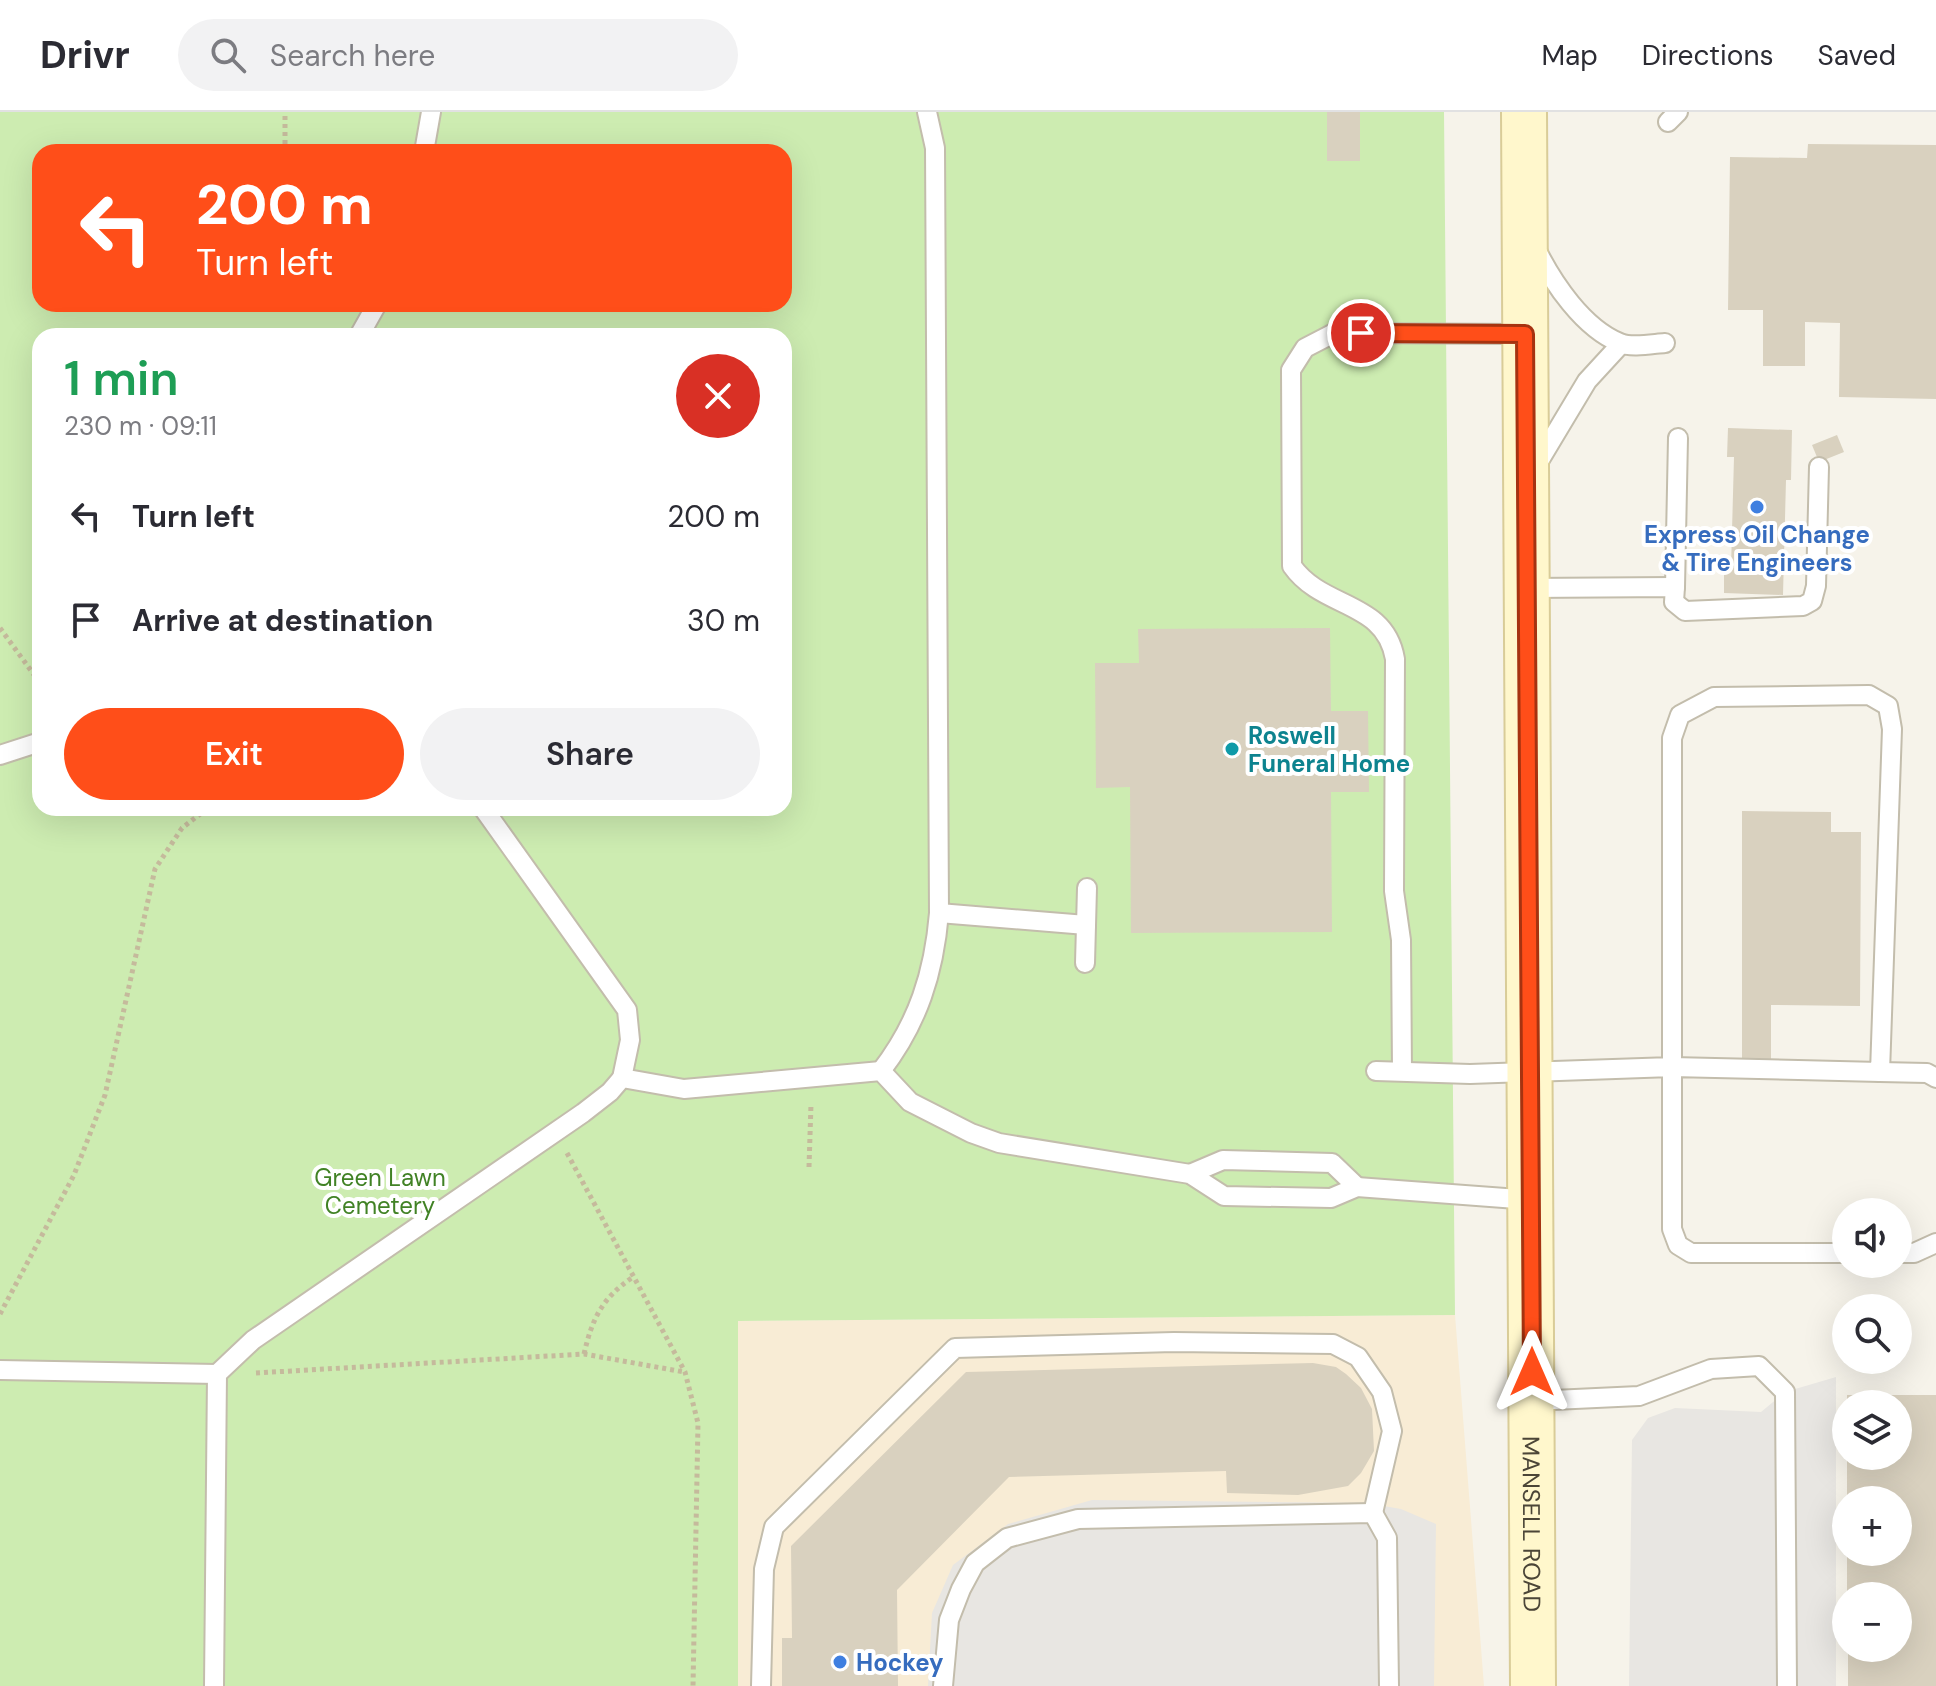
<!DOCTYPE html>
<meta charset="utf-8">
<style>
:root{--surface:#fff;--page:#f2f2f3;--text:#2b2b33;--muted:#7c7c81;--line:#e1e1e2;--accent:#ff4e19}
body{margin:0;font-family:"DM Sans",sans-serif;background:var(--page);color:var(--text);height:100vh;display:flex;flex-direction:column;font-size:30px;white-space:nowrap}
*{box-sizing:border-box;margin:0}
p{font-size:26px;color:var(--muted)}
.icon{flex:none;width:44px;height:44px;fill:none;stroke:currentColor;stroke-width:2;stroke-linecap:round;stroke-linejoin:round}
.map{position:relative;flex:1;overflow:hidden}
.drawer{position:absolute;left:32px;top:216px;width:760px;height:488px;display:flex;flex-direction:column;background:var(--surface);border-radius:24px;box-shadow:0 8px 32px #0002}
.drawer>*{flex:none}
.hud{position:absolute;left:32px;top:32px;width:760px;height:168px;border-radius:24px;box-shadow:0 8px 32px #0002;background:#ff4e19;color:#fff;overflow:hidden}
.tools{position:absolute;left:1832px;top:1086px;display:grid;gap:16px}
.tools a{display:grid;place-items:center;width:80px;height:80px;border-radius:50%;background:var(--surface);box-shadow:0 8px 32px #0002;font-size:40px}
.pin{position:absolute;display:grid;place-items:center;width:68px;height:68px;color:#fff;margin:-34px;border:4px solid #fff;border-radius:50%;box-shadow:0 2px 8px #0007}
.me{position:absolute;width:88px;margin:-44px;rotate:0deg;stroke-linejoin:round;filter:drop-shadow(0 0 6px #0008)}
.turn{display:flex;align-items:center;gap:28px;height:168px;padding:0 32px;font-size:36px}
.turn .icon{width:104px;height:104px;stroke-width:2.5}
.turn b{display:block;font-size:56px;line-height:68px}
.round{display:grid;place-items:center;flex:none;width:84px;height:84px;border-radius:42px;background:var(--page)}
.summary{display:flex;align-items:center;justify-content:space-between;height:136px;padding:0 32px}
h1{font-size:48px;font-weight:600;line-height:60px;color:#1e9e55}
.cta{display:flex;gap:16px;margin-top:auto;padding:16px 32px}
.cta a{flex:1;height:92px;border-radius:48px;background:var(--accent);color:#fff;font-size:32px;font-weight:600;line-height:92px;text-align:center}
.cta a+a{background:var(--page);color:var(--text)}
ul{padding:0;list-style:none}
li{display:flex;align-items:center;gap:24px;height:104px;padding:0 32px}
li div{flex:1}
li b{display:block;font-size:30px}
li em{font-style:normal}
header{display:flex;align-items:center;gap:48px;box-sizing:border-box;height:112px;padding:0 40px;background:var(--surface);border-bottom:2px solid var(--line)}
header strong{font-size:38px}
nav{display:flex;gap:44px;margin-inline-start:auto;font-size:28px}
.search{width:560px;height:72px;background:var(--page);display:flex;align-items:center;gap:20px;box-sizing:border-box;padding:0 28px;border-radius:44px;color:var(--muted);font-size:30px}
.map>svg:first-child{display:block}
.commercial{fill:#f8ecd5}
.green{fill:#cdecb1;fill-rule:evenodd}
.parking{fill:#e8e6e2}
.building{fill:#d9d1bf}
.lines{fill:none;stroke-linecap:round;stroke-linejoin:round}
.lane-casing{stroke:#c3bdac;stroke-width:22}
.secondary-casing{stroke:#d9cc98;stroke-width:48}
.path{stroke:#c5ba9c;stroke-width:5;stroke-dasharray:4 4;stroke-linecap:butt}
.lane{stroke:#fff;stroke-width:18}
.secondary{stroke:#fff7cc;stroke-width:44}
.route-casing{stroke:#a63310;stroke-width:20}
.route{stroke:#ff4e19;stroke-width:14}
.shop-dot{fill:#3f7fe0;stroke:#fff;stroke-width:3}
.culture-dot{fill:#0f9aa8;stroke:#fff;stroke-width:3}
.labels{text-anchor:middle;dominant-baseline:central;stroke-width:8;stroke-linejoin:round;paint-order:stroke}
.shop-label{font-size:24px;font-weight:bold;fill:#366cbe;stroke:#fff}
.culture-label{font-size:24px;font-weight:bold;fill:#0d838f;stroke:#fff;text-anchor:start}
.park-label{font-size:24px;fill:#418225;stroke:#fff}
.street-label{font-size:24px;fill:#4b4537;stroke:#fff}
</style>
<header>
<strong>Drivr</strong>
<div class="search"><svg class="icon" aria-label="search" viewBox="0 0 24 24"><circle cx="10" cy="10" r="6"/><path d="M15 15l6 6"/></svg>Search here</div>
<nav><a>Map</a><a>Directions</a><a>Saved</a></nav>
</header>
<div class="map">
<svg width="1936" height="1574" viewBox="0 0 1936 1574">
<rect width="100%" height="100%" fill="#f6f3ea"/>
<polygon class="commercial" points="1455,1203 1484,1574 738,1574 738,1209"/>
<path class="green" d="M0 0H1444L1455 1203 738 1209V1574H0ZM40 40H784V192H40ZM40 224H784V696H40Z"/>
<g class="parking">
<polygon points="1836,1265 1836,1574 1629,1574 1632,1328 1648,1306 1675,1296 1761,1300 1785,1280"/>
<polygon points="1092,1388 1367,1391 1401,1397 1436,1412 1434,1574 928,1574 932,1501 953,1453 1008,1412"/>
</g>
<g class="building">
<rect x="1327" y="0" width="33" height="49"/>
<polygon points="1808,32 1936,33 1936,287 1839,285 1840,211 1805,210 1805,254 1763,254 1763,198 1728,198 1730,45 1807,46"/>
<polygon points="1728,316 1792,318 1791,368 1786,368 1783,483 1724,481 1724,455 1731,456 1734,345 1727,345"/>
<polygon points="1837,323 1844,340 1819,350 1812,333"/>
<polygon points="1330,516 1331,599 1368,599 1369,680 1331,680 1332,820 1131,821 1130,675 1096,676 1095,551 1139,551 1138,517"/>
<polygon points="1742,699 1831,700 1831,720 1861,720 1860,894 1771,893 1771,953 1742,953"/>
<polygon points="1313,1251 1336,1255 1346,1262 1361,1276 1372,1297 1374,1339 1361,1361 1348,1374 1298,1383 1227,1381 1226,1359 1009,1365 897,1478 898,1574 782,1574 782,1526 792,1526 791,1434 966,1260"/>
<polygon points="1847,1283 1936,1283 1936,1574 1848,1574 1848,1536 1898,1536 1898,1484 1847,1484 1847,1440 1898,1440 1898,1388 1847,1388 1847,1344 1898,1344 1898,1292 1847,1292"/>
</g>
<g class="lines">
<g class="lane-casing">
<g id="lane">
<polyline points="1668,10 1678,0"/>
<polyline points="424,40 431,0"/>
<path d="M1536 137C1553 171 1583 216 1620 231 1631 236 1652 232 1665 231"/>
<polyline points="359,224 377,192"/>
<polyline points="1536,354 1587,269 1621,232"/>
<polyline points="1675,475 1678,326"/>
<polyline points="1527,476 1675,475 1674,490 1685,499 1803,494 1812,489 1816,474 1819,355"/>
<polyline points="0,643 40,630"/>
<polyline points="483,696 627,898 630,928 622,966"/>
<polyline points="939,801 1086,813"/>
<polyline points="1085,851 1087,776"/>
<path d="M881 959C918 911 934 861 939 801L935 36 927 0"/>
<polyline points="1376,959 1470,962 1672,955 1672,626 1680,603 1714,585 1869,583 1888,594 1892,617 1880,960 1672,955 1672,1117 1678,1133 1691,1141 1846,1141"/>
<path d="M1402 959 1401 828 1394 779 1395 547C1385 488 1323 498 1292 454L1291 258 1305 236 1334 221 1525 222"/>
<polyline points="1880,960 1927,961 1936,966"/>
<polyline points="1190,1062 1223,1048 1332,1051 1357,1075"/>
<polyline points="1898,1141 1914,1141 1936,1131"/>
<polyline points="0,1258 217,1262"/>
<polyline points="1532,1289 1639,1284 1711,1257 1759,1254 1785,1280 1787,1574"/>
<polyline points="214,1574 217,1262 253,1228 583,1001 610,980 622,966 684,977 881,959 910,990 971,1021 999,1031 1190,1062 1224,1084 1331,1086 1357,1075 1531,1088"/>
<polyline points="761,1574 764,1457 774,1415 955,1236 1174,1230 1333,1232 1358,1245 1382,1280 1392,1319 1373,1401"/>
<polyline points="943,1574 949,1508 961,1477 975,1451 1007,1426 1078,1407 1373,1401 1387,1426 1389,1574"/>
</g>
</g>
<g class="secondary-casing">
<g id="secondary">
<path id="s1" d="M1524 0 1533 1574"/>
</g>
</g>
<g class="path">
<polyline points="285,40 285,0"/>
<polyline points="0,516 40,571"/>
<polyline points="567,1041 685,1260 698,1311 693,1574"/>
<polyline points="809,1055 811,992"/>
<polyline points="0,1202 74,1063 105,983 155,757 182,716 208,696"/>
<path d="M584 1242C592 1207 602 1186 633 1165"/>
<polyline points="256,1261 584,1242 684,1260"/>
</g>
<use href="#lane" class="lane"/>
<use href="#secondary" class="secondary"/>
</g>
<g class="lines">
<g class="route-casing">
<polyline id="route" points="1361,221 1525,222 1532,1260"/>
</g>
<use href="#route" class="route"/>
</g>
<g class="shop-dot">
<circle cx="1757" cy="395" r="8"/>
<circle cx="840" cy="1550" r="8"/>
</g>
<circle class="culture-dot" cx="1232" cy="637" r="8"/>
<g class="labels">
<g class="shop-label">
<text x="1757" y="422">Express Oil Change<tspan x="1757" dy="28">&amp; Tire Engineers</tspan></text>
<text x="856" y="1550" text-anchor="start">Hockey</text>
</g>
<g class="culture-label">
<text x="1248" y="623">Roswell<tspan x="1248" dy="28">Funeral Home</tspan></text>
</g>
<g class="park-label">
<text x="380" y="1065">Green Lawn<tspan x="380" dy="28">Cemetery</tspan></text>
</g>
<g class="street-label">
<text stroke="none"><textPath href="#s1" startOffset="1412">MANSELL ROAD</textPath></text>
</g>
</g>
</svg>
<div class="tools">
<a><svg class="icon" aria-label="sound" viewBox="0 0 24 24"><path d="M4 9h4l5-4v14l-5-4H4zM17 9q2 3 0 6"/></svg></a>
<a><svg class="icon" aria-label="search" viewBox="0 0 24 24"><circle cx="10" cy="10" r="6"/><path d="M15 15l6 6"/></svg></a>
<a><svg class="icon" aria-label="layers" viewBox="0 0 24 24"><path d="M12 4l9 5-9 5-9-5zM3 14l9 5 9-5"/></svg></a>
<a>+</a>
<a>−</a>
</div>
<div class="pin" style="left:1361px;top:221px;background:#d93025"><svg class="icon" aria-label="arrive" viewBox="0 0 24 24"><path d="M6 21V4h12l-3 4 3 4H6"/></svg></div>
<svg class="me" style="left:1532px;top:1260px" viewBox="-20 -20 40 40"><path d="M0-17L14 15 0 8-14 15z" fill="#ff4e19" stroke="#fff" stroke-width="4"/></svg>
<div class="hud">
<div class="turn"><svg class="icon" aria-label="left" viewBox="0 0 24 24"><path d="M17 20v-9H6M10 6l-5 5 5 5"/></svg><div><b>200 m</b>Turn left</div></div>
</div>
<section class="drawer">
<div class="summary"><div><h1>1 min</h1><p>230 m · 09:11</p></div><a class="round" style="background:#d93025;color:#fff"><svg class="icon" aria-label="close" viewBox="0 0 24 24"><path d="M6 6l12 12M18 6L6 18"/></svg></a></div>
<ul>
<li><svg class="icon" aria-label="left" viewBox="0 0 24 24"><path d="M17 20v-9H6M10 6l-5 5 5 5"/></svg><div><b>Turn left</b></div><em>200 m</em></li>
<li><svg class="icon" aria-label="arrive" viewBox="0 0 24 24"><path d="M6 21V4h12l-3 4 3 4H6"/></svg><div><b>Arrive at destination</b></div><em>30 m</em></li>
</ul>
<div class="cta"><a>Exit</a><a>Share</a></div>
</section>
</div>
